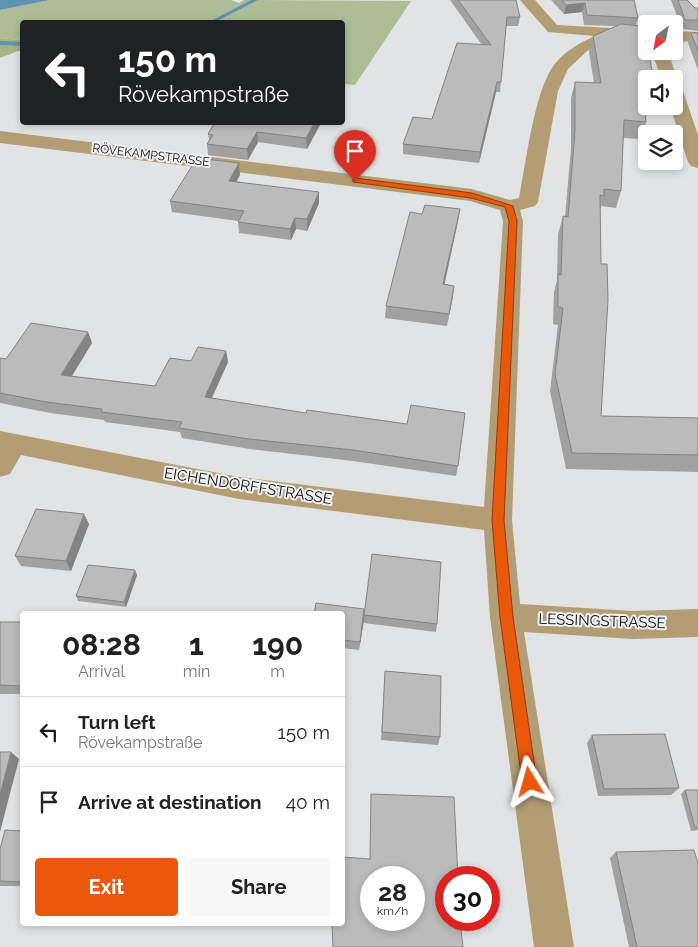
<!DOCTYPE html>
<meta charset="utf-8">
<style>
:root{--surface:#fff;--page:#f6f6f6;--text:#222;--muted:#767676;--line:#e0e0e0;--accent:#ea580c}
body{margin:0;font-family:Raleway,sans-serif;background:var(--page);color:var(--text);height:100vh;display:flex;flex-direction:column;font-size:19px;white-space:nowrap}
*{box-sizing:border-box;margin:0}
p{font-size:16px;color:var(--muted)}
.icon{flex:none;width:28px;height:28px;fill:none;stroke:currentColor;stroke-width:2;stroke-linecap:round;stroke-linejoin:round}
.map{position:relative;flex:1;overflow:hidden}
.side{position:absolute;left:20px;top:611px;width:325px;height:315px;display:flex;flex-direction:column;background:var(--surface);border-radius:5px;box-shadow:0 2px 8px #0003}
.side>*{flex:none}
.banner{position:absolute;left:20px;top:20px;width:325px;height:105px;border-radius:5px;box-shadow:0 2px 8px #0003;background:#202124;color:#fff;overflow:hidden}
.needle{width:32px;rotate:212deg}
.controls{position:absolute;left:638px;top:15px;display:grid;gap:10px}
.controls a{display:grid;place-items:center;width:45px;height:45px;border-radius:5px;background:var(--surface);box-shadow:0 2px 8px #0003;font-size:25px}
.speed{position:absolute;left:360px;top:866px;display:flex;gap:10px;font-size:25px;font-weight:700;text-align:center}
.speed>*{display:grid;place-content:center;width:65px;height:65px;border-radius:50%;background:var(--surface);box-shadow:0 2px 8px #0003;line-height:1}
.speed small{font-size:12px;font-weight:400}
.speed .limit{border:8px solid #d22;background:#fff;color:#111}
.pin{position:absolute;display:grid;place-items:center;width:42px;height:42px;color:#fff;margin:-51px -21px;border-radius:50% 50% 50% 0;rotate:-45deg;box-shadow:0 0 5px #0007}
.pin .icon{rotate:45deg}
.me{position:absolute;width:55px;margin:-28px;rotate:352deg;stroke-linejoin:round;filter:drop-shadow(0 0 4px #0008)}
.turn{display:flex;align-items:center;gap:18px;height:105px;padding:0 15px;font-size:22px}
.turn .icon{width:65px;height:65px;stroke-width:2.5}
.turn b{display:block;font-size:35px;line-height:42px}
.eta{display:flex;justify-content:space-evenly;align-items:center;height:85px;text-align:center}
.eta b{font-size:30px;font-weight:700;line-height:35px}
.cta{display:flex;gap:10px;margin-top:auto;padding:10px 15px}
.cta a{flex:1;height:58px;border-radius:5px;background:var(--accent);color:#fff;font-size:20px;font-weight:700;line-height:58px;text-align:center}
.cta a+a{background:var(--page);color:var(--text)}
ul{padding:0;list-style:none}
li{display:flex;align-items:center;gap:15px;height:70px;padding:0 15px;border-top:1px solid var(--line)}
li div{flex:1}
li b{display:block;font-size:19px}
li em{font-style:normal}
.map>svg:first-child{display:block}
.green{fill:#adbd95}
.forest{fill:#a3b684}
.water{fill:#5f93b2}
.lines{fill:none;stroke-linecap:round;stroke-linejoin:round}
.stream{fill:#5f93b2;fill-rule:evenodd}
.minor{fill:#b29d75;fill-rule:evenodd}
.wall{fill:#a2a1a1}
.shaded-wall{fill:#848383}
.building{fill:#bcbbbb;stroke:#848383;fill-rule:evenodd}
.route{fill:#ea580c;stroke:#983908}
.labels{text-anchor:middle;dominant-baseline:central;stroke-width:4;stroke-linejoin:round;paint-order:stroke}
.far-street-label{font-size:12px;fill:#0d0d0d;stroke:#eff0f1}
.street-label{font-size:15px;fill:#0d0d0d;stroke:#eff0f1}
</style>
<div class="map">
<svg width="698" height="947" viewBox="0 0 698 947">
<rect width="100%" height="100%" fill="#e2e3e4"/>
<polygon class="green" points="50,0 231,0 239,3 244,0 411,1 355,85 343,84 342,22 22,22 22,40 0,38 0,10"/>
<polygon class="forest" points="0,38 22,40 22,51 18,51 0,58"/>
<polygon class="water" points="0,0 50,0 0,10"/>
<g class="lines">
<g class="stream">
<polygon points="251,0 258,0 215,22 209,22"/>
<polygon points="0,41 22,42 22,46 0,45"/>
</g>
<g class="minor">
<path d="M520 0H535L557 25 646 30V40L617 38 587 51 568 69 558 91 538 202 535 206 520 210 523 221 512 520 520 604 633 611 698 609V637L633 639 524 632 574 947H534L490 617 484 530 239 499 21 455 10 474 0 477V431L239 477 484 507 503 221 500 210 470 201 0 143V131L472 189 510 200 519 198C526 163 534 92 554 65 565 51 579 43 595 36L548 32Z"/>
<polygon points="674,31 698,32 698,42 674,41"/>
<polygon points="652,51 668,51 677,79 675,83 674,79 661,79"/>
<polygon points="674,86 680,87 683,91 698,135 698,168 691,166 688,162 670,106 674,106"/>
</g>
</g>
<g class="wall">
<polygon points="450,0 516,0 520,17 518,26 506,26 500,92 496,92 479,163 403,154 403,144 432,119 482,45"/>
<polygon points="551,0 634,0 638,18 636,25 646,79 646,106 645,106 646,122 641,139 623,138 621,191 616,208 601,206 600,209 601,416 698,418 698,472 566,469 550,391 558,325 553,324 554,292 557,280 558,234 563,216 565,217 571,148 571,98 575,82 594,83 589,52 593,36 616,26 584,25 582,12 564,14"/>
<polygon points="671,0 687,0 695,8 698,8 698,31 682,29"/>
<polygon points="691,33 698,33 698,70 688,43"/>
<polygon points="321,123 307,149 258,142 248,160 208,155 207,144 209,140 208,134"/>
<polygon points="239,163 240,175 236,181 319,203 307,231 296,229 291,240 239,233 238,221 172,212 170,201"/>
<polygon points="460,209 458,221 444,284 454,286 447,326 385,318 386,306 422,214"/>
<polygon points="88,332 92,343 71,376 155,386 191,361 226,351 228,362 212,398 458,466 456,476 353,461 250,449 182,438 180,432 105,422 104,420 50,413 0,403 0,358 6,359"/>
<polygon points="89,524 71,571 21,566 15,556"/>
<polygon points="137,575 126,607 78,601 76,596"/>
<polygon points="364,609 437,624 436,632 364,623 364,620 359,650 342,648 342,614"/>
<rect x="0" y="622" width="22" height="72"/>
<polygon points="385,671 440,737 438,745 381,740"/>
<polygon points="592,735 679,788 671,795 598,796 587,743"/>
<polygon points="685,790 698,790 698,830 691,831 681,794"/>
<polygon points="22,831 22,886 0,886 0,849"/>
<polygon points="616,852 698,947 629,947 610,858"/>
</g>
<g class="shaded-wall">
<polygon points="585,3 582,12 564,14 566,5"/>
<polygon points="497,82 496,92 479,163 480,152"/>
<polygon points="315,122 321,122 321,123 307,149 306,138"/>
<polygon points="257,132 258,142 248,160 247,149"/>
<polygon points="239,163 240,175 231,192 229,181"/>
<polygon points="319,192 319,203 307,231 307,219"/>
<polygon points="460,209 458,221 442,296 443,284"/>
<polygon points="295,218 296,229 291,240 290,229"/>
<polygon points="454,286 453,297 447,326 449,314"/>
<polygon points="88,332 92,343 66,386 61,375"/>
<polygon points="226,351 228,362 207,408 205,397"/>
<polygon points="84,514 89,524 71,571 66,561"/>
<polygon points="135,570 137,575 126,607 124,602"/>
<polygon points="364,609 364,620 359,650 360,642"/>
<polygon points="11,752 19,759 0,832 0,795"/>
</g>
<g class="building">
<polygon points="458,0 516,0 520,17 507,17 501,82 497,82 480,152 403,144 413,117 432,119 457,43 491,45"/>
<polygon points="562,0 634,0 638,18 587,15 585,3 566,5"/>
<polygon points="678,0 687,0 695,8 698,8 698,20 685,20"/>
<polygon points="621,24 642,26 646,42 646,51 648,51 654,79 646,79 646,89 643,89 646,122 624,120 621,191 604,189 604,196 600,195 601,264 607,264 608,300 601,416 698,418 698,455 572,453 555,374 563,308 558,307 558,274 561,275 563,216 568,217 575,131 575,82 601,83 593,36"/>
<polygon points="691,33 698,33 698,51"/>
<polygon points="215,122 315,122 306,138 257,132 247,149 207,144 213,135 208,134"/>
<polygon points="197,158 239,163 229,181 319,192 307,219 295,218 290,229 238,222 244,211 170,201"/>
<polygon points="425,205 460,209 443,284 454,286 449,314 386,306 410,212 422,214"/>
<polygon points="31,323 88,332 61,375 155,386 170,358 191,361 198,347 226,351 205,397 306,413 307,410 407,424 411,405 465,413 458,466 353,450 249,439 179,428 182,422 101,412 102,409 46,402 0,393 0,358 6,359"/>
<polygon points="36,509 84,514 66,561 15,556"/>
<polygon points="372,554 441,562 437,624 364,615"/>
<polygon points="88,565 135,570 124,602 76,596"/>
<polygon points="316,603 364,609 360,642 342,640 342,614 314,614"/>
<polygon points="0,622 22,622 22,686 0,685"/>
<polygon points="385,671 441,676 440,737 382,732"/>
<polygon points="665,734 679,788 604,789 592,735"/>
<polygon points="0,752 11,752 0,795"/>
<polygon points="685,790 698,790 698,827 695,828"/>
<path d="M371 794 454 797 458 878H446V920H460L463 947H333L332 924H342V857L370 859ZM371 878H414V920H371Z"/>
<polygon points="5,830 22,831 22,882 0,881 0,849"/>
<polygon points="694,850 698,863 698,947 637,947 616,852"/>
</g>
<polygon class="route" points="355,178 472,193 513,206 517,221 504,520 513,617 537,782 535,787 530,789 524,787 522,782 500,617 492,520 509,221 505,207 471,198 353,182 353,179"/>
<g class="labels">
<g class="far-street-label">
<text transform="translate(151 155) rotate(7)">RÖVEKAMPSTRASSE</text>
</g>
<g class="street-label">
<text transform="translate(248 486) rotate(9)">EICHENDORFFSTRASSE</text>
<text transform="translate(602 621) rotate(2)">LESSINGSTRASSE</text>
</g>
</g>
</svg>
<div class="controls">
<a><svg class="needle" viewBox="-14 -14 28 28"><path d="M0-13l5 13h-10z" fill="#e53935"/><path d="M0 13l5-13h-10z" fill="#767676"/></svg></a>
<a><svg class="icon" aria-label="sound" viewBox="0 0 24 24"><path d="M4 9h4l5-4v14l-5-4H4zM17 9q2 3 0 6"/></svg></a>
<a><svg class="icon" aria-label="layers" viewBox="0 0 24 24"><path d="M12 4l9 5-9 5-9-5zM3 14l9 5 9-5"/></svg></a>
</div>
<div class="speed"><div>28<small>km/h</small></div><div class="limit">30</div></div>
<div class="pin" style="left:355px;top:181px;background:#d93025"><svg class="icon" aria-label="arrive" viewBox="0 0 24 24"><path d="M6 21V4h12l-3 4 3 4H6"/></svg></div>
<svg class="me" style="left:530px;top:782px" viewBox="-20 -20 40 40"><path d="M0-17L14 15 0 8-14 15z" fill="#ea580c" stroke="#fff" stroke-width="4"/></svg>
<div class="banner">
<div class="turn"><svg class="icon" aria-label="left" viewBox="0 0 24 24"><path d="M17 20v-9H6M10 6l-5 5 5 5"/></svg><div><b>150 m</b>Rövekampstraße</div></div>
</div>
<section class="side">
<div class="eta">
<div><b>08:28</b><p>Arrival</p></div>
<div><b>1</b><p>min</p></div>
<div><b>190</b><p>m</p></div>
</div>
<ul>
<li><svg class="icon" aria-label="left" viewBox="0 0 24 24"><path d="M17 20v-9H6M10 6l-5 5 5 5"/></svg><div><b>Turn left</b><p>Rövekampstraße</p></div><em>150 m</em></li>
<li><svg class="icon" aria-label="arrive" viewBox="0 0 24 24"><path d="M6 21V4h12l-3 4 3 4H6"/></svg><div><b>Arrive at destination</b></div><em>40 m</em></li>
</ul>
<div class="cta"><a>Exit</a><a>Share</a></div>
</section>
</div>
